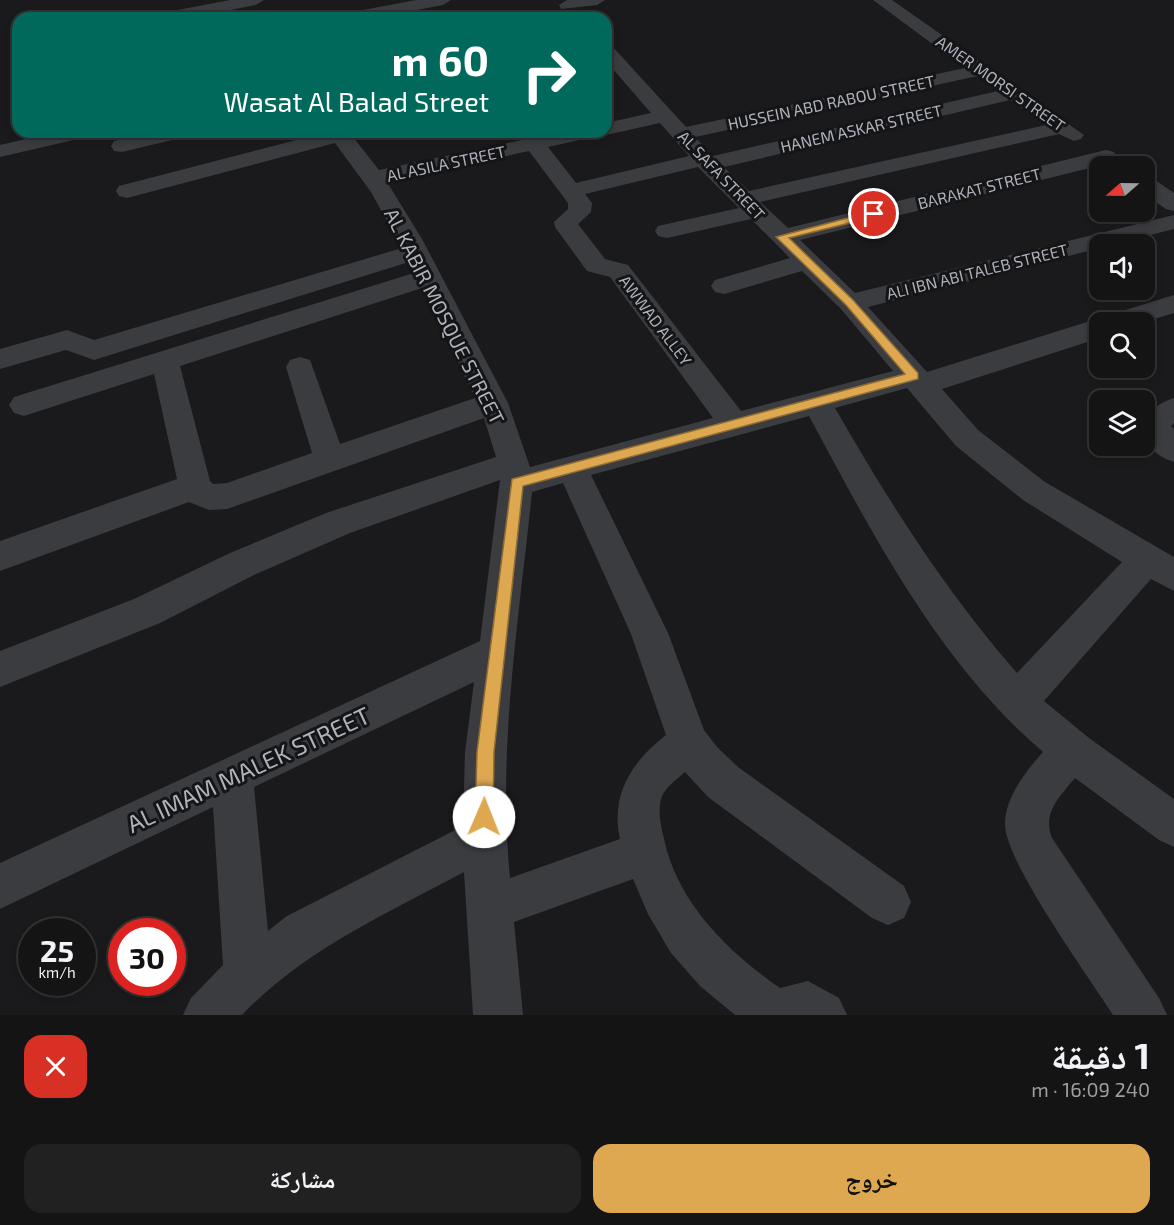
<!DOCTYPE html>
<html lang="ar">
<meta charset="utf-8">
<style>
:root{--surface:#141415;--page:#212122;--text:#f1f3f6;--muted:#9d9ea0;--line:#333334;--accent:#dda850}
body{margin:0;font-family:"Exo 2","Noto Naskh Arabic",sans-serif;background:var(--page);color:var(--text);direction:rtl;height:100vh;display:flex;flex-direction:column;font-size:22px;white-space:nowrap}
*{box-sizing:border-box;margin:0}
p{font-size:20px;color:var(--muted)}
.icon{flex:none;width:33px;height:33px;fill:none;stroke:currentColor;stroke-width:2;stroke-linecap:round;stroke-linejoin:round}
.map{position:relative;height:1015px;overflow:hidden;direction:ltr}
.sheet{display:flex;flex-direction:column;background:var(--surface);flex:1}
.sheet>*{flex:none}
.hud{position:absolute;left:12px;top:12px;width:600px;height:126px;border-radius:18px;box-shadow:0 3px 9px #0003,0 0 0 2px var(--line);direction:rtl;background:#00695c;color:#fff;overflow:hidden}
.needle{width:39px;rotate:250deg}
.controls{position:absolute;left:1089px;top:156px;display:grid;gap:12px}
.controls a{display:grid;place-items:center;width:66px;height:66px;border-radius:12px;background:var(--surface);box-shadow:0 3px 9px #0003,0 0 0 2px var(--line);font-size:30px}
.speed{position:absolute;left:18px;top:918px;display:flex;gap:12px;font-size:30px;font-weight:700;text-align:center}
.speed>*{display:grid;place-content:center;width:78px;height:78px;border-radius:50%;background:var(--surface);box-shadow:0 3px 9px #0003,0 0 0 2px var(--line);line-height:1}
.speed small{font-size:15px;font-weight:400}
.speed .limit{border:9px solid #d22;background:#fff;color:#111}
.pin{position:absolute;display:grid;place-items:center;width:51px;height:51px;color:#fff;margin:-26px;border:3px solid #fff;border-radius:50%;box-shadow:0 2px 6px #0007}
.me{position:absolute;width:66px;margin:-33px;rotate:1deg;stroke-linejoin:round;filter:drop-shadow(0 0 4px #0008)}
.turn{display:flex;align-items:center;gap:21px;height:126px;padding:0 24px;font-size:27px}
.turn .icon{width:78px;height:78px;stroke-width:2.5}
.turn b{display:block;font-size:42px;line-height:51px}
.round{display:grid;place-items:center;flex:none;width:63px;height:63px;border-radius:18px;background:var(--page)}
.headline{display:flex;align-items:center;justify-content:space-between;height:102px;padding:0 24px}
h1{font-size:36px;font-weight:700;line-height:45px}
.action{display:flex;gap:12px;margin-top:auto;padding:12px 24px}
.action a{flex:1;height:69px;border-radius:18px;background:var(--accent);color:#111;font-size:24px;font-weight:700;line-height:69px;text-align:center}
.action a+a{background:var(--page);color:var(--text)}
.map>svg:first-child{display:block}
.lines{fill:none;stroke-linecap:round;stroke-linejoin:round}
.minor{fill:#3b3c40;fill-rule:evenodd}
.route{fill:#dda850;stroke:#906d34;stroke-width:1.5}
.labels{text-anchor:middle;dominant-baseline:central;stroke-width:6;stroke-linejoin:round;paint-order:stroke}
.far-street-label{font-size:16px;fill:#aeb2ba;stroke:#151517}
.street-label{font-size:20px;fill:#aeb2ba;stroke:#151517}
.near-street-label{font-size:24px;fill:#aeb2ba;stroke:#151517}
</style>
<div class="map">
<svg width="1174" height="1015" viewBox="0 0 1174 1015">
<rect width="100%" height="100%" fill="#1a1a1c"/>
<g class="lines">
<g class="minor">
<polygon points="230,0 264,0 256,5 189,18 153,18 162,13"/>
<polygon points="416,0 451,0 443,5 374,18 338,18 347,13"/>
<polygon points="567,0 605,0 597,5 561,9 559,5"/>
<path d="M873 0H892L1084 135 1081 139 1074 141 1059 134 760 202 788 228 1106 150 1114 152 1117 157 1114 162 800 240 855 293 1174 215V229L1114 244H1100V248L868 307 927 372 1090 321 1104 320 1106 316 1174 295V313L1144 322H1100V338L942 389 978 430 1045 482 1174 557V591L1151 579 1044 701 1089 738 1174 799V847L1159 840 1075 778C1060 796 1042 813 1052 838L1159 998 1167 1015H1113C1089 977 1005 862 1005 824 1005 797 1026 771 1043 752 939 663 873 535 809 416L591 475 668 633 704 730 717 747 738 767 904 886 911 902 904 918 888 925 872 918 708 797 685 772C677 779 666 787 662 796 656 813 663 834 667 851 684 909 731 954 780 988L808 981 839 998 847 1015H735L700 986 671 953 648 914 633 879 514 922 523 1015H473L464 872C386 914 304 950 242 1015H183L191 998 223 965 213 807 0 909V863L480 641 500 480 350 533 254 575 160 623 0 687V651L134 599 230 553 326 513 496 457 484 418 227 509 209 510 189 502 0 571V541L177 479 154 374 24 416 14 413 9 405 14 397 414 273 409 262 94 360 66 350 0 369V349L67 330 94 340 402 248 371 192 335 143 127 198 119 196 116 191 119 186 327 132H349L379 170 560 132H606V123L651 113 606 61V45L612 46 686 127 965 68ZM978 76 998 91 713 156 695 137ZM1010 100 1046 125 749 191 724 167ZM660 123 689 156 576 183 548 147 597 136 599 134 606 135ZM529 151 568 203V209L554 222 555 227 587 271 610 277 713 418 530 467 508 403 422 239 387 182ZM698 167 739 208 658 226 655 231 658 236 667 238 751 219 790 258 715 280 711 286 715 292 724 294 802 271 841 309 893 371 741 411 628 265 605 259 578 224 591 212 592 203 585 194ZM422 288 475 398 340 444 310 360 300 357 290 360 286 367 312 453 227 483 213 484 210 481 180 366ZM907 388 956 446 1023 500 1122 562 1017 673C946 592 889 502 835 408ZM563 483 631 634 666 735C632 761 610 795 620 839L510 878C497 749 519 620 532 492ZM474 682 465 752 463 826 287 916 268 931 254 787Z"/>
<polygon points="56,132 94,132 91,136 0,157 0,145"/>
<polygon points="155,132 192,132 189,136 122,152 114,151 111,146 114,141"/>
<polygon points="1144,176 1152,178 1174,193 1174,211 1166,209 1144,194"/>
<path d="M1174 398V423L1171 426 1174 429V462C1136 450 1132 411 1174 398Z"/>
</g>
</g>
<polygon class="route" points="874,211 879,214 878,216 789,238 853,300 918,373 918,379 523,486 494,752 493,817 490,823 484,825 478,823 475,817 477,752 512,479 905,374 846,305 776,237"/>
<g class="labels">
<g class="far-street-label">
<text transform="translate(1001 83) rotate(35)">AMER MORSI STREET</text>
<text transform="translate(831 102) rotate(-12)">HUSSEIN ABD RABOU STREET</text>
<text transform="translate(861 128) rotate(-13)">HANEM ASKAR STREET</text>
<text transform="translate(446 163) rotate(-12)">AL ASILA STREET</text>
<text transform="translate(722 175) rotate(46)">AL SAFA STREET</text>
<text transform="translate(979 188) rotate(-14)">BARAKAT STREET</text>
<text transform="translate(977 271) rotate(-14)">ALI IBN ABI TALEB STREET</text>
<text transform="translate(656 320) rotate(53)">AWWAD ALLEY</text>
</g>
<g class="street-label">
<text transform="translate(445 316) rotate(63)">AL KABIR MOSQUE STREET</text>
</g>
<g class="near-street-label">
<text transform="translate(248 769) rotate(-25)">AL IMAM MALEK STREET</text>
</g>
</g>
</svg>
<div class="controls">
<a><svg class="needle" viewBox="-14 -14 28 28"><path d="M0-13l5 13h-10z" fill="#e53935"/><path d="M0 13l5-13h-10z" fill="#9d9ea0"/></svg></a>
<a><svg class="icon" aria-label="sound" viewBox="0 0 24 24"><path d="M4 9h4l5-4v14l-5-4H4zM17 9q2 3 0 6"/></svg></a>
<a><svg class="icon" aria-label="search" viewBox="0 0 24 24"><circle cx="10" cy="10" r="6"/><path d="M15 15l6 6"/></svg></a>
<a><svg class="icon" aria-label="layers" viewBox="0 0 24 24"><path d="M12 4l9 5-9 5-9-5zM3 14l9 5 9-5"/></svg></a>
</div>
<div class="speed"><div>25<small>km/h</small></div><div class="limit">30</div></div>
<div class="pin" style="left:874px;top:214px;background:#d93025"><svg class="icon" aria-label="arrive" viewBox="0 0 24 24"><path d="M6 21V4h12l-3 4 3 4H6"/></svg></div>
<svg class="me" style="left:484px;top:817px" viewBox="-20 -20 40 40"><circle r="19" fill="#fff"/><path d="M0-13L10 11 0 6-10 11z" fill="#dda850"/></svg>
<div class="hud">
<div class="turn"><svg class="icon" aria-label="right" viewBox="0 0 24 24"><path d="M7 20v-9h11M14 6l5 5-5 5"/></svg><div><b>60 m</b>Wasat Al Balad Street</div></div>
</div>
</div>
<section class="sheet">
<div class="headline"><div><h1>1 دقيقة</h1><p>240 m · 16:09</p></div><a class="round" style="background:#d93025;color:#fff"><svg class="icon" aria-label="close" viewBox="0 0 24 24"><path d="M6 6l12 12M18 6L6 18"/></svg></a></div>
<div class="action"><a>خروج</a><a>مشاركة</a></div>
</section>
